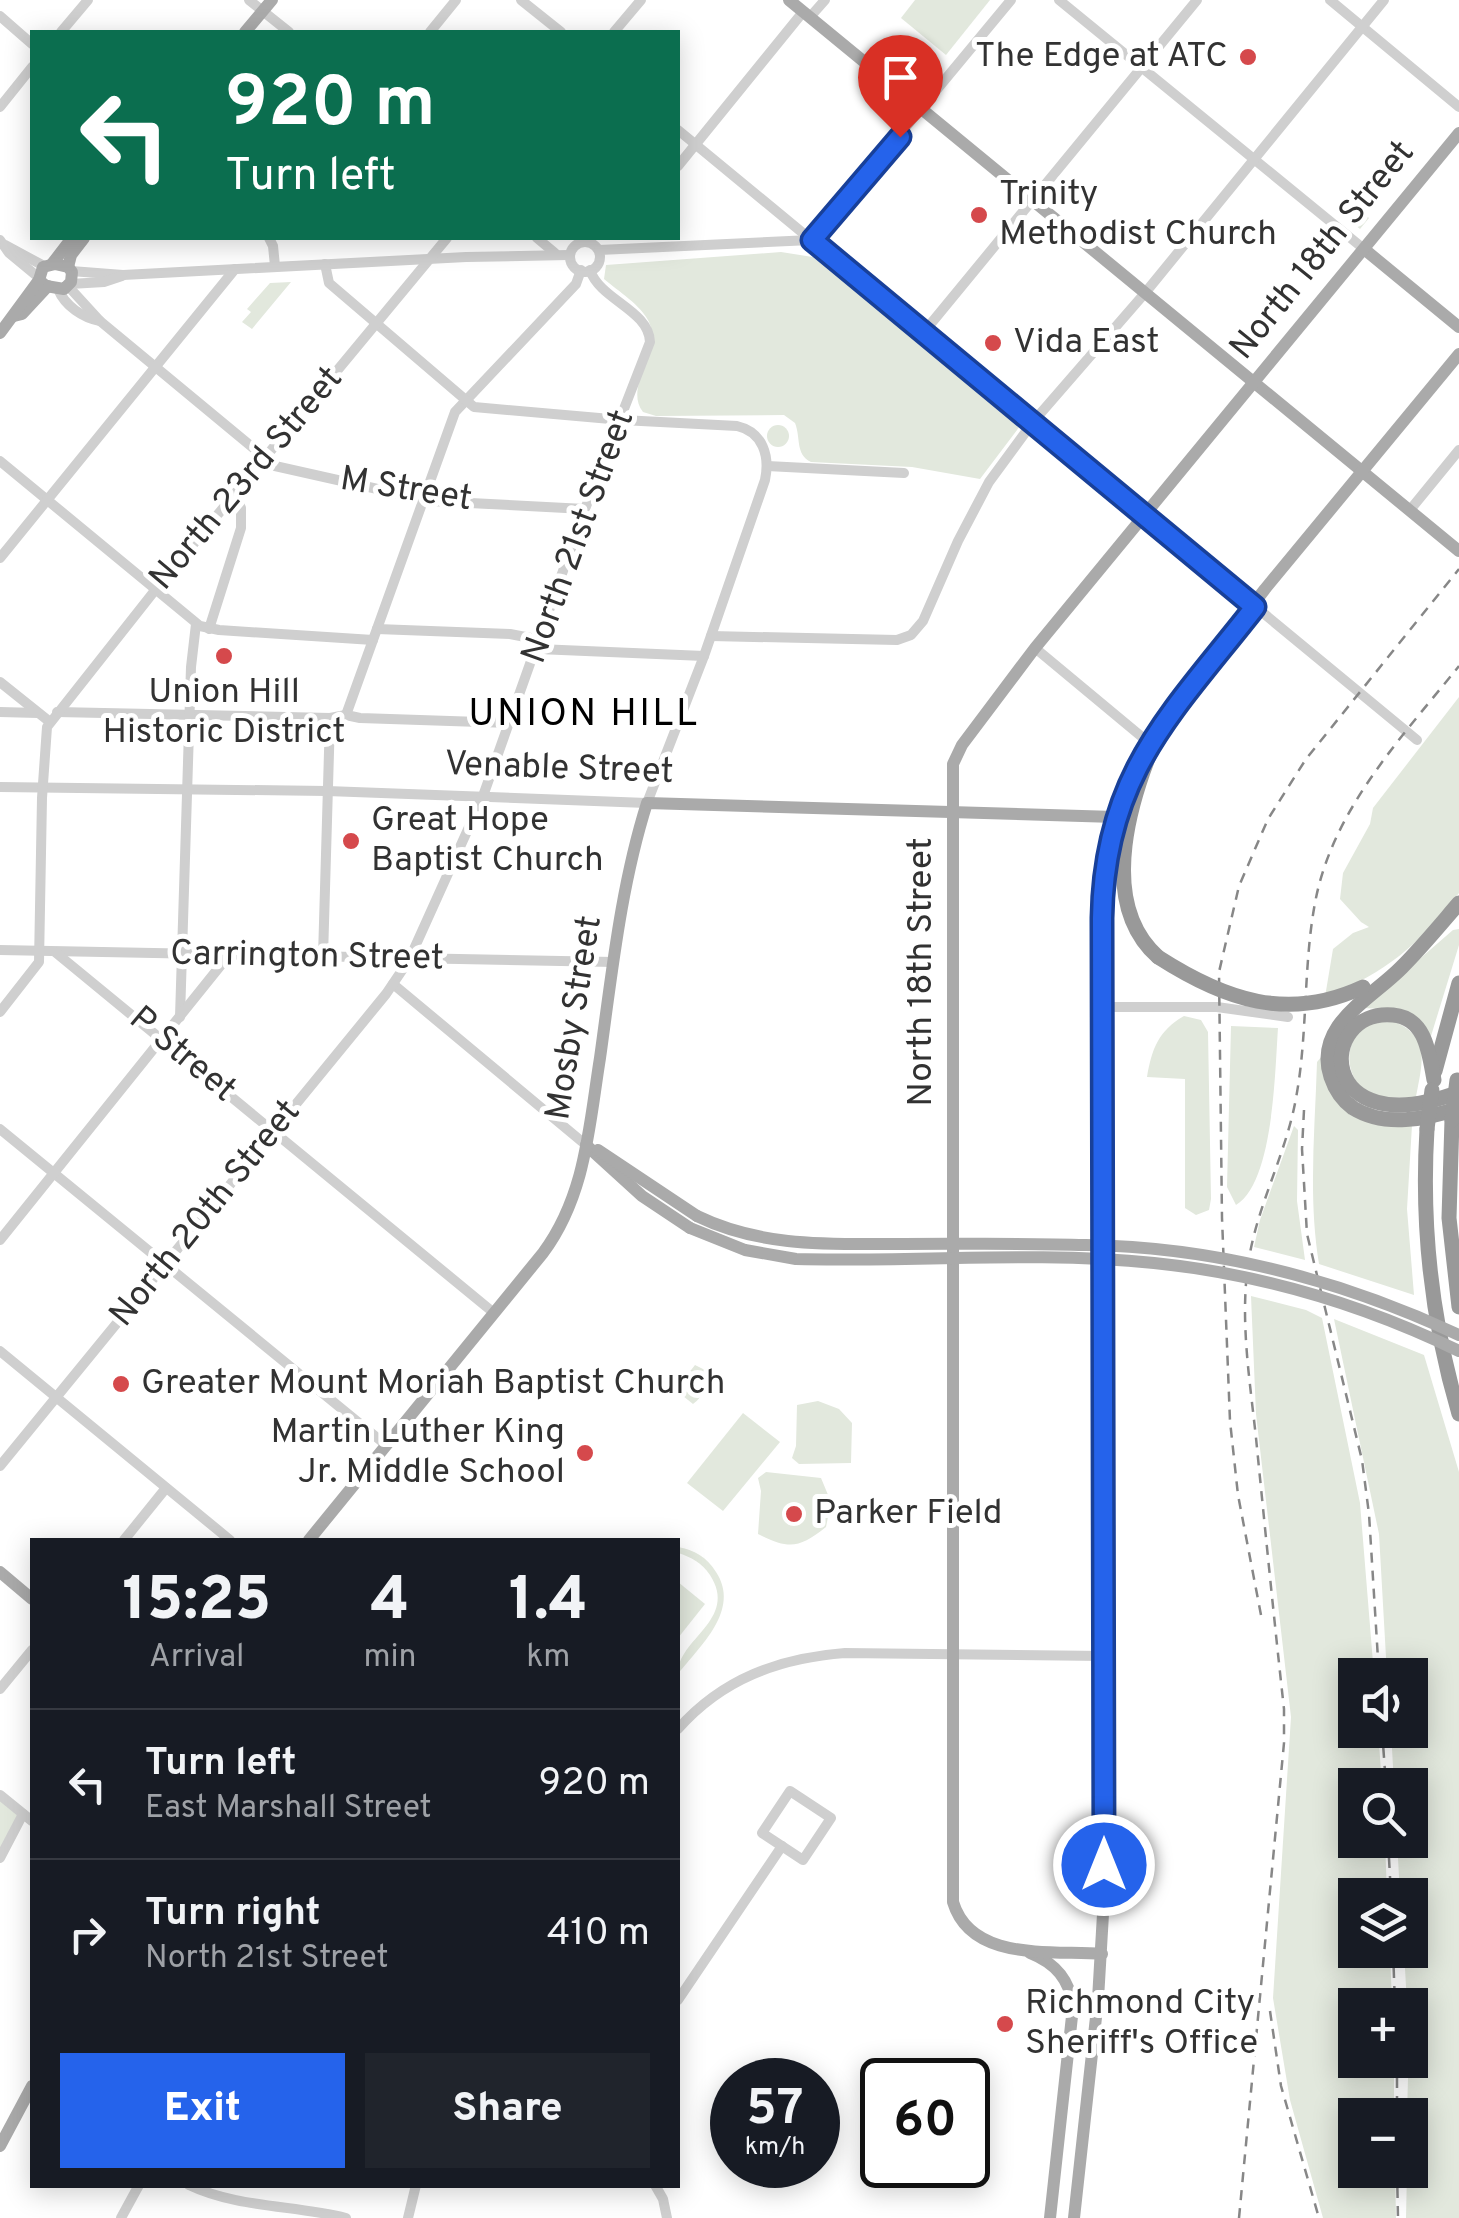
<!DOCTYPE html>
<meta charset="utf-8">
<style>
:root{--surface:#171b24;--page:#20242c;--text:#f1f3f6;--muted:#9ea1a6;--line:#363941;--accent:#2563eb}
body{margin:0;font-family:Overpass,sans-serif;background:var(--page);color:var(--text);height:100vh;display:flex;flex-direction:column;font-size:38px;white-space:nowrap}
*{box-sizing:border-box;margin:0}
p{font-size:32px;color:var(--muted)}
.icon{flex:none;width:55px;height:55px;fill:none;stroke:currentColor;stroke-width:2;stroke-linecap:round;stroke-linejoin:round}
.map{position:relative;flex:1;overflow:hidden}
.details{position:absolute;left:30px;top:1538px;width:650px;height:650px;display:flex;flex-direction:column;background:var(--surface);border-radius:0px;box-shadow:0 5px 25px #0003}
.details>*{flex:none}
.guide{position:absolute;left:30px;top:30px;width:650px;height:210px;border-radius:0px;box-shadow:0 5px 25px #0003;background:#0b6e4f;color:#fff;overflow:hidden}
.controls{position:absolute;left:1338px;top:1658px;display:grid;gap:20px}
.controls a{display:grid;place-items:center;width:90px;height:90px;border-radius:0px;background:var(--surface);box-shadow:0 5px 25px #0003;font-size:50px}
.speed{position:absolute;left:710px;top:2058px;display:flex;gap:20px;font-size:50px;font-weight:700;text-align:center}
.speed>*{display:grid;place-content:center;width:130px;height:130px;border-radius:50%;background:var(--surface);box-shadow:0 5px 25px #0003;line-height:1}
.speed small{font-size:25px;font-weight:400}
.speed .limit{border:5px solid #111;border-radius:15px;background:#fff;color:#111}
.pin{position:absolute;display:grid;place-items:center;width:85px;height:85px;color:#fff;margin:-102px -42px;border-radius:50% 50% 50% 0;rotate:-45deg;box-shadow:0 0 10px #0007}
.pin .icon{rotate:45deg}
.me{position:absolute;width:110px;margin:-55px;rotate:0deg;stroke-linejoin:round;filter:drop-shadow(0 0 8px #0008)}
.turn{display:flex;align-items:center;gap:35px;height:210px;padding:0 30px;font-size:45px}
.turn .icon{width:130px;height:130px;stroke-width:2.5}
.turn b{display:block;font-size:70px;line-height:85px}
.eta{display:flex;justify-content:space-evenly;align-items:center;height:170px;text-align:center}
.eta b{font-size:60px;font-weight:800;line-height:70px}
.cta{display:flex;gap:20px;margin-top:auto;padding:20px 30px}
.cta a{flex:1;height:115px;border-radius:0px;background:var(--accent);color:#fff;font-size:40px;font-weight:800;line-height:115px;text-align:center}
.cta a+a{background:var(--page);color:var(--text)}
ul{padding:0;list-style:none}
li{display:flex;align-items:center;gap:30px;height:150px;padding:0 30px;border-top:2px solid var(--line)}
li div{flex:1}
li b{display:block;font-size:38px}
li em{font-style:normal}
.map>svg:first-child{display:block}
.green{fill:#e2e8dd}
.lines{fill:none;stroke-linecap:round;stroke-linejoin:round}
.minor{stroke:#cfcfcf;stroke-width:10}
.major{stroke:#aaa;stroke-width:12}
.highway{stroke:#999;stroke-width:15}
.rail{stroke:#878787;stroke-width:2.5;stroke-dasharray:10 8;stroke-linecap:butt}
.major-bridge{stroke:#aaa;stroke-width:12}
.highway-bridge{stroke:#999;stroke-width:15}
.route-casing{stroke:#184099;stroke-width:25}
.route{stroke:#2563eb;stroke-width:18}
.poi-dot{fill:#d5494c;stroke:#fff;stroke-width:4}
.labels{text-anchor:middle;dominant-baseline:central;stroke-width:10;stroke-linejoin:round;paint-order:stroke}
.poi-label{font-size:35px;fill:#323232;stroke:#fff;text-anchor:start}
.street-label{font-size:35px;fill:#323232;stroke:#fff}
.neighbourhood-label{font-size:38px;letter-spacing:2.5px;fill:#000;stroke:#fff}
</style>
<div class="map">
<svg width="1459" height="2218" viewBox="0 0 1459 2218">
<rect width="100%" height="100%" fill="#fff"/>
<g class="green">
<polygon points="915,0 990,0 946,55 901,18"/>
<polygon points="1348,200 1369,218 1360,229 1338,211"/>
<path d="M781 252 838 261 1004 399 1020 426 980 479 912 467 811 462C795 454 801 438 795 423L784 415 656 416 643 412C623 386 663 352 649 322 641 305 618 291 604 279L606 265Z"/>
<polygon points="291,282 252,329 242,322 251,312 247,309 270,283"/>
<circle cx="778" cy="436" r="11"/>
<path d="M1459 697V893C1418 945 1388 972 1325 997L1333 949 1353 933 1369 927 1361 922 1340 899 1343 873 1370 824 1373 808Z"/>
<path d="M1459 929V945L1431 1036C1410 1002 1397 1011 1363 1008L1453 930Z"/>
<path d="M1184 1016 1201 1020 1208 1032 1211 1199 1209 1210 1196 1215 1185 1208V1079L1147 1077C1152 1049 1158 1031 1184 1016Z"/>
<path d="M1393 1021C1432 1037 1422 1064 1416 1098 1403 1097 1387 1099 1375 1095 1348 1088 1340 1047 1362 1029 1371 1022 1382 1022 1393 1021Z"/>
<path d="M1231 1026 1278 1028C1275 1069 1274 1182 1236 1205L1227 1187Z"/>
<path d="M1323 1055 1331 1092 1412 1125 1407 1209 1414 1295 1319 1264C1308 1197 1315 1129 1317 1062Z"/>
<polygon points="1294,1126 1298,1130 1297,1201 1305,1260 1254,1247 1260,1220"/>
<polygon points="1251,1296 1306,1310 1322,1318 1360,1503 1374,1675 1355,1675 1355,1730 1378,1730 1382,1785 1355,1785 1355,1840 1385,1840 1387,1895 1355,1895 1355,1950 1390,1950 1392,2005 1355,2005 1355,2060 1394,2060 1394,2115 1355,2115 1355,2170 1395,2170 1396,2218 1323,2218 1290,2100 1273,1998 1291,1717 1256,1414"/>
<polygon points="1334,1319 1424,1355 1459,1472 1459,2218 1406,2218 1407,2170 1410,2170 1410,2115 1407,2115 1410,2005 1407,2005 1404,1950 1410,1950 1410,1895 1400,1895 1397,1840 1410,1840 1410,1785 1394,1785 1391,1730 1410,1730 1410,1675 1387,1675 1379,1534"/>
<path d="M695 1365 705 1370C706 1384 704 1397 693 1404L683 1396 691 1386 684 1379Z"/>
<polygon points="818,1401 839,1409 852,1423 851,1463 799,1464 792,1458 796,1446 797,1405"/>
<polygon points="743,1413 780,1442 723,1511 687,1483"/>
<path d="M766 1472 821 1478 831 1502 826 1527C799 1548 790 1550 758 1534L761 1491 758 1478Z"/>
<path d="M678 1547C694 1550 707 1557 716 1572 741 1610 700 1646 678 1674 677 1639 739 1620 710 1575 702 1563 691 1557 678 1553Z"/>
<polygon points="678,1582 705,1604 678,1638"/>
<polygon points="0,1794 24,1814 0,1858"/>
</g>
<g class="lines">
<g class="minor">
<polyline points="249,0 289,32"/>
<polyline points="521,0 561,32"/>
<polyline points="1059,0 1364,249"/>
<polyline points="1330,0 1459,107"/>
<polyline points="0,16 32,44"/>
<polyline points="810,17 825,0"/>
<polyline points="61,32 88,0"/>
<polyline points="430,32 456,0"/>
<polyline points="614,32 641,0"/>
<polyline points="0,107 32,67"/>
<polyline points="678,130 1417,740"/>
<polyline points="678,166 803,12"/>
<polyline points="269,238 273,246 275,266"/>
<polyline points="537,238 555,253"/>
<polyline points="0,240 9,253 38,277"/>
<polyline points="812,240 1011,0"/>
<circle cx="585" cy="257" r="15"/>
<polyline points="5,245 44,266"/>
<polyline points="599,250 811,240"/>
<polyline points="71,271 123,275 466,257 569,255"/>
<polyline points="70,284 104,282 122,276"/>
<polyline points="68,286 100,321 275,466 431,501 585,509"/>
<path d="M58 289C65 306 83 318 100 321"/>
<polyline points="924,332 1197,0"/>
<polyline points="0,461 200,626 219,630 373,640"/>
<polyline points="767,466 904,473"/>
<polyline points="1410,510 1459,450"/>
<polyline points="0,558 235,269"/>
<polyline points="209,629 241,528 241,508 234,494"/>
<polyline points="377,629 510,634 541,640"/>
<polyline points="711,636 897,640 911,635 923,621 958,541 989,482 1033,422 1145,293 1384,0"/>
<polyline points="1035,648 1148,742"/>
<polyline points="538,649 704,656"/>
<polyline points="0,682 50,722"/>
<polyline points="0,712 38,713"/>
<polyline points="57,712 330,718 346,715 360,718 510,723"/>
<polyline points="346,715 455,412 576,284 581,270"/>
<path d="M0 787 327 791 647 803 704 656 765 480C770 456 763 432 737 426L622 420 474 407 329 283 325 264"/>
<polyline points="0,950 614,962"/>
<polyline points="55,952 494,1313"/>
<polyline points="323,957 330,718"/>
<polyline points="393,984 586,1145"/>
<polyline points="1103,1007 1217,1007 1288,1017"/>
<polyline points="0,1012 39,962 42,798 47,727 156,589 447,238"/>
<polyline points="180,1017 191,667 196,624"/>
<polyline points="0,1129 386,1445"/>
<polyline points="0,1240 229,955"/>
<polyline points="0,1351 230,1540"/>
<path d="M0 1466 386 994 409 960 483 796 585 509 650 342C649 310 600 300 590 270"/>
<polyline points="124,1540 166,1488"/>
<polyline points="0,1689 32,1650"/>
<path d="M678 1729C722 1679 779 1658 845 1653L1104 1656"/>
<polygon points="790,1791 831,1818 803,1860 762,1833"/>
<polyline points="0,1795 32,1821"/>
<polyline points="0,1858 23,1814"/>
<polyline points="678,2000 782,1846"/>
<path d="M189 2185C237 2208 295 2205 346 2218"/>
<polyline points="655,2185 663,2199 667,2218"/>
<polyline points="121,2218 139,2185"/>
<polyline points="408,2218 416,2185"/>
</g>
<g class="major">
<polyline points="789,0 1459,551"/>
<polyline points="245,32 272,0"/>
<polyline points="1364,249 1459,327"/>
<polyline points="52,264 72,238"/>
<polygon points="55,264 68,267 72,272 71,282 64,289 46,286 39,280 43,267"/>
<polyline points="68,267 71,255 84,238"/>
<polyline points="14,316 22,314 48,286"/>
<polyline points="0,333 39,280"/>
<polyline points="586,1145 642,1196 690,1228"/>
<polyline points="598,1150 697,1216"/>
<path d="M309 1540 543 1253C586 1195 589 1126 600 1058 612 972 621 885 647 803L1115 817"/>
<polyline points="0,1572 32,1599"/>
<path d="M1030 1953C1055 1963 1070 1979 1073 2007L1050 2218"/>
<path d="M1102 1954C1051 1950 971 1962 953 1902V764L962 745 1035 648 1459 133"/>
<polyline points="0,2146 32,2086"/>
<polyline points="1074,2218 1098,1999 1104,1897 1102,918 1105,865 1115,817 1129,780 1148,742 1265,589 1459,354"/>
</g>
<g class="highway">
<path d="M1459 903C1440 925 1422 947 1402 967 1372 998 1314 1025 1331 1077 1335 1089 1343 1101 1353 1108 1385 1128 1426 1119 1459 1108"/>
<path d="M1158 957C1095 901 1132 792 1161 727"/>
<polyline points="1435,1071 1459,983"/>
<path d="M1434 1080C1429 1053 1426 1018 1393 1015 1316 1008 1315 1147 1459 1092"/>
<polyline points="1452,1120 1449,1218 1459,1307"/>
<path d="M1427 1129C1421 1227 1431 1319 1459 1414"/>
</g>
<g class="rail">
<polyline points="1304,1110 1302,1149 1307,1234 1362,1460 1369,1514 1379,1675"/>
<polyline points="1261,1615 1238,1495 1230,1421 1222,1218 1219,972 1239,886 1268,819 1306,759 1459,569"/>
<polyline points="1382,1730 1386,1785"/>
<polyline points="1388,1840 1391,1895"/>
<polyline points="1393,1950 1395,2005"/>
<polyline points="1270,2011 1281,2086 1319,2218"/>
<polyline points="1397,2060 1397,2115"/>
<polyline points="1397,2170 1398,2218"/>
<path d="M1239 2218 1284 1743V1709C1274 1619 1265 1528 1256 1438 1250 1381 1240 1322 1248 1265 1256 1207 1286 1155 1296 1098 1308 1034 1303 967 1315 903 1332 810 1402 737 1459 666"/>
</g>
<g class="major-bridge">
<path d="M697 1216C763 1248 832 1244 904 1244 965 1244 1026 1243 1086 1245 1217 1247 1341 1280 1459 1335"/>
<path d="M690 1228 745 1250 796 1259C915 1262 1035 1251 1154 1263 1261 1274 1362 1304 1459 1351"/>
</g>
<g class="highway-bridge">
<path d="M1158 957C1225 1000 1288 1022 1363 987"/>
<polyline points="1452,1120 1457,1080"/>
<polyline points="1427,1129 1432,1090"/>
</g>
</g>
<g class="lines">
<g class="route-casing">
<path id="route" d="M900 137 812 240 1255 607C1172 713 1104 774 1102 918L1104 1865"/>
</g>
<use href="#route" class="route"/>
</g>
<g class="poi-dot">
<circle cx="1248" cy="57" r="10"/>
<circle cx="979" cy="215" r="10"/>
<circle cx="993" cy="343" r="10"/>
<circle cx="224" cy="656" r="10"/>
<circle cx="351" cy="841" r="10"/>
<circle cx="121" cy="1384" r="10"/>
<circle cx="585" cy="1453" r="10"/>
<circle cx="794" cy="1514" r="10"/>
<circle cx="1005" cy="2024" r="10"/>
</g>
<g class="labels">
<g class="poi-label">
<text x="1228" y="57" text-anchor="end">The Edge at ATC</text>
<text x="999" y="195">Trinity<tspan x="999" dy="40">Methodist Church</tspan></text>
<text x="1013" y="343">Vida East</text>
<text x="224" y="693" text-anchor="middle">Union Hill<tspan x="224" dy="40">Historic District</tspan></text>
<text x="371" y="821">Great Hope<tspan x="371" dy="40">Baptist Church</tspan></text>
<text x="141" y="1384">Greater Mount Moriah Baptist Church</text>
<text x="565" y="1433" text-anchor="end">Martin Luther King<tspan x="565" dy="40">Jr. Middle School</tspan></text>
<text x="814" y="1514">Parker Field</text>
<text x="1025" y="2004">Richmond City<tspan x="1025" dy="40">Sheriff's Office</tspan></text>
</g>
<g class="street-label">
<text transform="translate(1323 251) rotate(-51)">North 18th Street</text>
<text transform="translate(247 479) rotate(-50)">North 23rd Street</text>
<text transform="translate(406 490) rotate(9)">M Street</text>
<text transform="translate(579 537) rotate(-70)">North 21st Street</text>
<text transform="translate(559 769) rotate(2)">Venable Street</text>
<text transform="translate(307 957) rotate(1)">Carrington Street</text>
<text transform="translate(922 972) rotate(-90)">North 18th Street</text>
<text transform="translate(575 1018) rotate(-81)">Mosby Street</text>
<text transform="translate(182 1055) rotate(40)">P Street</text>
<text transform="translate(206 1214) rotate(-51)">North 20th Street</text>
</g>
<g class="neighbourhood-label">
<text x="584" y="715">UNION HILL</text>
</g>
</g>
</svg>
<div class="controls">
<a><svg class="icon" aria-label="sound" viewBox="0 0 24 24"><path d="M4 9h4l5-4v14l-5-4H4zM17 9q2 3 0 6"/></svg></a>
<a><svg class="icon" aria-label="search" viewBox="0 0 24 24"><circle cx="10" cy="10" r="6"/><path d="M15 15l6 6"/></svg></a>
<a><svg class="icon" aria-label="layers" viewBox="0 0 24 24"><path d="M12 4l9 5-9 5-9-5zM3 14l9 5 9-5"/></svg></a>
<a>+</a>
<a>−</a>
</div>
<div class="speed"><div>57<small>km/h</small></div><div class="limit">60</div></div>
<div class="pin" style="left:900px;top:137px;background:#d93025"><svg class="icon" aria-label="arrive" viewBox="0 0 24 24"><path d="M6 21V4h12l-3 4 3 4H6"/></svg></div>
<svg class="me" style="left:1104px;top:1865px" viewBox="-20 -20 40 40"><circle r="17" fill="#2563eb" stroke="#fff" stroke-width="3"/><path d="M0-11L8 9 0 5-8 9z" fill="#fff"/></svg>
<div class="guide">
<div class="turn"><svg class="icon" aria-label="left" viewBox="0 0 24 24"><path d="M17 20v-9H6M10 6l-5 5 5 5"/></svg><div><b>920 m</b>Turn left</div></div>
</div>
<section class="details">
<div class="eta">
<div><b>15:25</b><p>Arrival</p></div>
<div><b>4</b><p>min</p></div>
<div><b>1.4</b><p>km</p></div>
</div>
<ul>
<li><svg class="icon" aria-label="left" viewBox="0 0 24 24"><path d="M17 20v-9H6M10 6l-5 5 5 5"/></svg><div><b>Turn left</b><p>East Marshall Street</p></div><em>920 m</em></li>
<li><svg class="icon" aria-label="right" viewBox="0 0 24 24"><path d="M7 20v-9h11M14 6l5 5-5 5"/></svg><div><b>Turn right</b><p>North 21st Street</p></div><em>410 m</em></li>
</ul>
<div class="cta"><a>Exit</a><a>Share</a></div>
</section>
</div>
